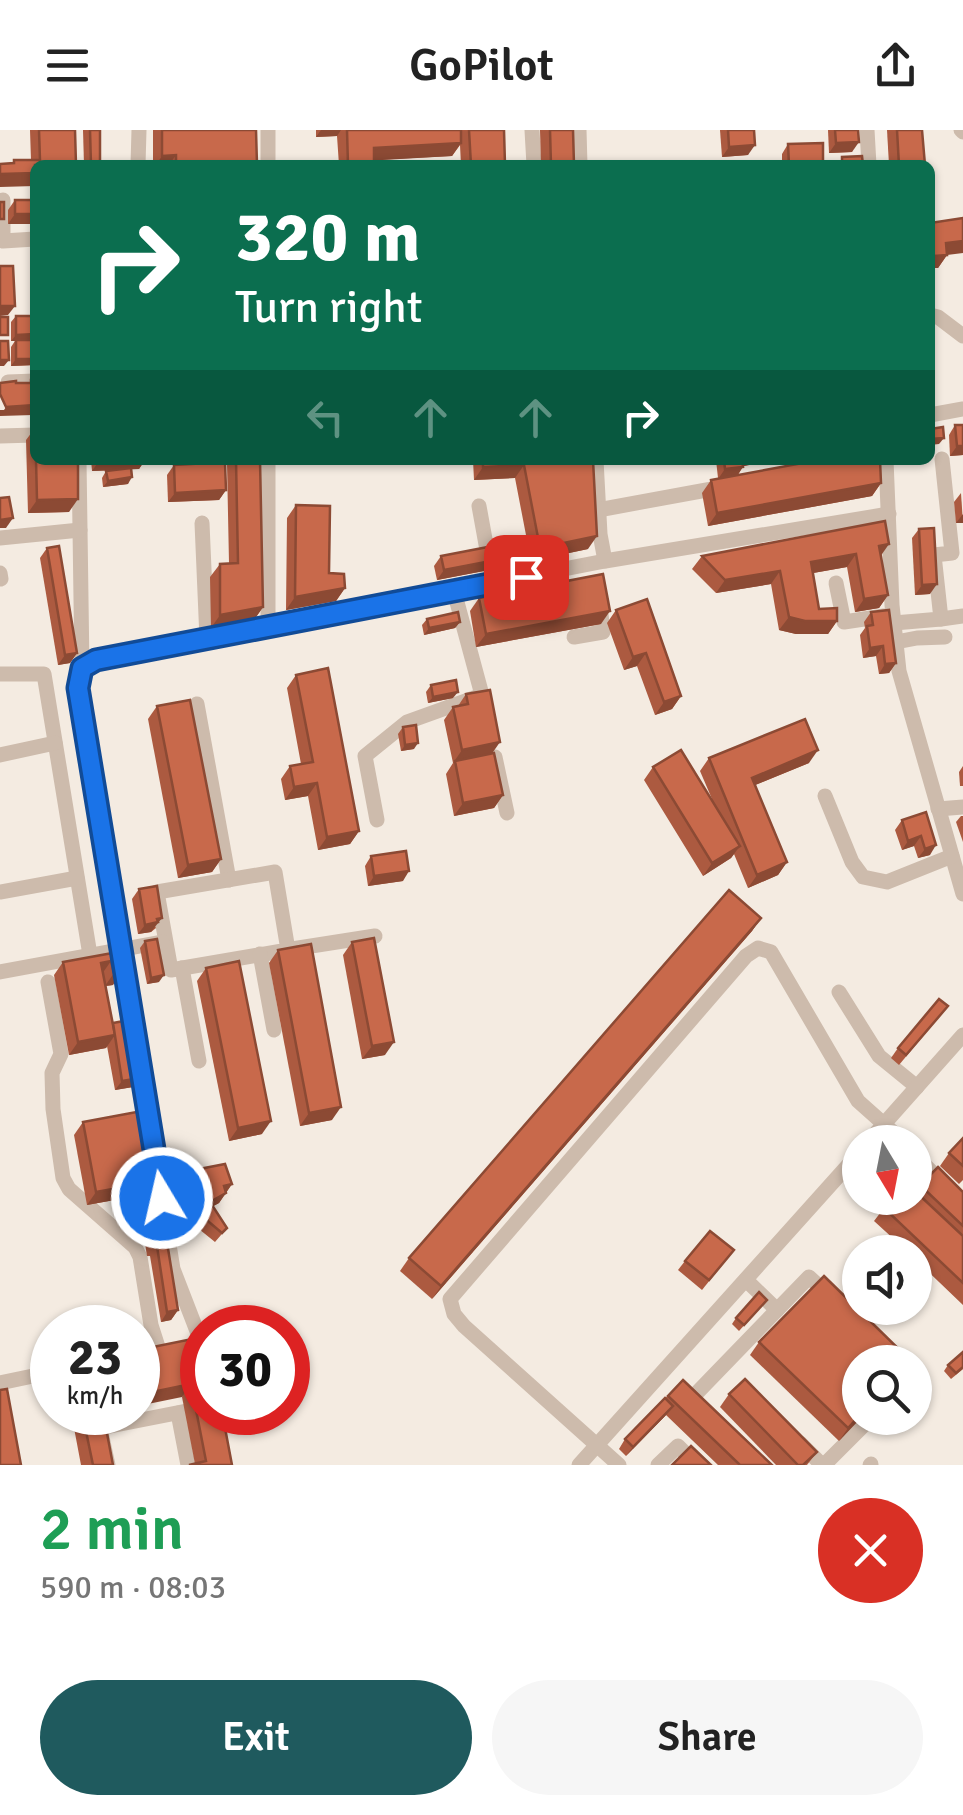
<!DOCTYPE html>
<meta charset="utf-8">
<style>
:root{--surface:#fff;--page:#f6f6f6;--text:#222;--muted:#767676;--accent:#1f5a5e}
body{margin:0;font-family:Signika,sans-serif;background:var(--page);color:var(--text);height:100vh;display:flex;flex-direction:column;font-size:38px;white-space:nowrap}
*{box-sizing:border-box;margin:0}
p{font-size:32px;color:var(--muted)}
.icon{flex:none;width:55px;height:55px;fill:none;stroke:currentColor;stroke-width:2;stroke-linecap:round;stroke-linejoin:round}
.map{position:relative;height:1335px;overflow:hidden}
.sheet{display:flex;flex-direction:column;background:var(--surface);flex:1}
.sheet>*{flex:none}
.guide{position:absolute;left:30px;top:30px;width:905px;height:305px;border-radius:15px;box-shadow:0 2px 8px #0004;background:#0b6e4f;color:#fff;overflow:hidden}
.needle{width:65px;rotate:170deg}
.tools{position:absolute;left:842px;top:995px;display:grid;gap:20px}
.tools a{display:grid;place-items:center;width:90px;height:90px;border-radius:50%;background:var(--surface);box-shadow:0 2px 8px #0004;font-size:50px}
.speed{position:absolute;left:30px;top:1175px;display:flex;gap:20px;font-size:50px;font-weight:700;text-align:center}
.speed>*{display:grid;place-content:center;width:130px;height:130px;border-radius:50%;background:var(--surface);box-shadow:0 2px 8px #0004;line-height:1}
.speed small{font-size:25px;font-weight:400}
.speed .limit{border:15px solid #d22;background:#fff;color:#111}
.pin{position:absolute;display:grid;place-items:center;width:85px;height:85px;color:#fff;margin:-42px;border-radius:20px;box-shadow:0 5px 15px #0006}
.me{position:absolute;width:110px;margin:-55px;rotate:351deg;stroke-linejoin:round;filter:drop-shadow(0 0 8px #0008)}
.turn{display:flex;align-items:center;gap:35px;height:210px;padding:0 40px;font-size:45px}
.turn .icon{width:130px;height:130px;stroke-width:2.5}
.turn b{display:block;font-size:70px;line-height:85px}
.lanes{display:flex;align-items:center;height:95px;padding:0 40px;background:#0003;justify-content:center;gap:50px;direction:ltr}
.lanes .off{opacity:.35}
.round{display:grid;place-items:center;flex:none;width:105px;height:105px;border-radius:52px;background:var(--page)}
.head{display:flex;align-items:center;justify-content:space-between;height:170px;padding:0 40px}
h1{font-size:60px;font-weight:600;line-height:75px;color:#1e9e55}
.primary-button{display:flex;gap:20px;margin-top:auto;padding:20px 40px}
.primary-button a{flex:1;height:115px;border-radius:60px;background:var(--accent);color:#fff;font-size:40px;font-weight:600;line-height:115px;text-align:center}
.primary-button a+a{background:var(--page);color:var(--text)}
header{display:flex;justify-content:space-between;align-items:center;height:130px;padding:0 40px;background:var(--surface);font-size:45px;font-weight:600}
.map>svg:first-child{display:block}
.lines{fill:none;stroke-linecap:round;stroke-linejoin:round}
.minor{stroke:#cdbbac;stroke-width:15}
.wall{fill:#ac5a40}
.shaded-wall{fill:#8c4a34}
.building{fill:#c8694b;stroke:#8c4a34;stroke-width:2.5}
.route-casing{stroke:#114b97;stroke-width:25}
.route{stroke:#1a73e8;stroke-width:18}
</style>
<header><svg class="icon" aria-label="menu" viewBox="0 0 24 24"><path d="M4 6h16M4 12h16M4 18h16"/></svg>GoPilot<svg class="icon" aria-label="share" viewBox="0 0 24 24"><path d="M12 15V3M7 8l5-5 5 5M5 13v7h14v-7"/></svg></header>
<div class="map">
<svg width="963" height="1335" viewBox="0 0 963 1335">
<rect width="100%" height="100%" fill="#f4ebe1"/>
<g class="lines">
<g class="minor">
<polyline points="532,0 534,35"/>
<polyline points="579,0 580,35"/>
<polyline points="867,0 869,35"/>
<polyline points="961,0 963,2"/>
<polyline points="138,35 139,0"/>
<polyline points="268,35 268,0"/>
<polyline points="3,70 3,111 35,109"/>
<polyline points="930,185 938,187 963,206"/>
<polyline points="8,252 35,251"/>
<polyline points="930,285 963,279"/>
<polyline points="0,306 35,305"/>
<polyline points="79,330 82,538"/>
<polyline points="268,330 268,498"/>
<polyline points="596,330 600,404 605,431"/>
<polyline points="886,330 892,475 899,541 963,764"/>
<polyline points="479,376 493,453"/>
<polyline points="598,380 723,357"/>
<polyline points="202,393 207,509"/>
<polyline points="0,408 80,400"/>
<polyline points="0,443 1,449"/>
<polyline points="836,453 844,492 884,486"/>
<polyline points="941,489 963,486"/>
<polyline points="894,493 941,489 934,425 952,423 942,329"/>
<polyline points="574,507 603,502 600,475"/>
<polyline points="896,512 917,508 945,507"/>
<polyline points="0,544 44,544 90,825"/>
<polyline points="197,574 229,750"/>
<polyline points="0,625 55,613"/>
<polyline points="495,627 507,683"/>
<polyline points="825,666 852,732 863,747 887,752 952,726"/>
<polyline points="938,679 963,677"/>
<polyline points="377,690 365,626 407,592 482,565 454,461"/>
<polygon points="275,742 288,820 171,840 157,762"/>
<polyline points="0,762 77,748"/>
<polyline points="292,819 375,806"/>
<polyline points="260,824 274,900"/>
<polyline points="182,838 199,931"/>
<polyline points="0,842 162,812"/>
<polyline points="48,852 61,924 52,943 53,979 63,1048 69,1059 135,1117 140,1127 151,1195 159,1220"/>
<polyline points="839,862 879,926 917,957"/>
<polyline points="868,1012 963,905"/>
<polyline points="915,1025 963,1074"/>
<polyline points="777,1180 809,1147 831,1167"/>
<polyline points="202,1214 173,1139 78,558 82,538 96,530 605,431 889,384"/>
<polyline points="0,1253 52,1242"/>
<polyline points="695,1275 690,1270 777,1180 746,1150"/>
<polyline points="178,1283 188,1335"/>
<polyline points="800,1313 822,1335"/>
<polyline points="108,1335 100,1298 202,1278"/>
<polyline points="579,1335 860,1022"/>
<polyline points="619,1335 464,1196 454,1184 450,1169 746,826 758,818 771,822 858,971 904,1012"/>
<polyline points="658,1335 678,1316 697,1335"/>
<polyline points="824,1335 871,1288"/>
<polyline points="870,1335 871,1334"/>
</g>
</g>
<g class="wall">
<polygon points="30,0 75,0 76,35 12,33 14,30 31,30"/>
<polygon points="83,0 100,0 100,35 84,35"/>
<polygon points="153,0 256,0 257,35 153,35"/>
<polygon points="316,0 504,0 505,35 461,35 460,15 452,26 374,30 374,35 339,35 337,6 316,7"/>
<polygon points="540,0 573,0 574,35 541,35"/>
<polygon points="720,0 754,0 748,25 722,27"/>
<polygon points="828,0 858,0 852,22 829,23"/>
<polygon points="887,0 922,0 925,35 889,35"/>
<polygon points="788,14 823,35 782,35 782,24"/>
<polygon points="15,70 35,70 8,94 8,80"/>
<polygon points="930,93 947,125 938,138 930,138"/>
<polygon points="16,186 35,186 35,235 11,236 11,217 15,211 11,211 11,192"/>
<polygon points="955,295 963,295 963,325 950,326 949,305"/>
<polygon points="35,298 35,330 78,330 69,382 28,383 26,310"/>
<polygon points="91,330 145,330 139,339 131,339 128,354 103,357 102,348 106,341 118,340 92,341"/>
<polygon points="230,330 260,330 263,477 254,490 211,498 210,447 220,434 229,433 227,334"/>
<polygon points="473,330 593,330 588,419 531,431 515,348 474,350"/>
<polygon points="716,330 773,330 743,336 738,345 881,353 872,366 708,396 702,363 711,350 718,348"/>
<polygon points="174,335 226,360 219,370 168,372 167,345"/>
<polygon points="961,363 963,393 956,393 954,372"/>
<polygon points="296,375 329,443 345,458 336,471 286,480 287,388"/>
<polygon points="885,391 881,426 888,465 879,478 855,482 847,437 813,443 819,479 837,491 828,504 796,504 779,500 771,454 716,463 692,439 702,426"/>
<polygon points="919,399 930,464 915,465 912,408"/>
<polygon points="47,418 77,523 70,533 58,535 40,428"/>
<polygon points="441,426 496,430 489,440 437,450 434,436"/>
<polygon points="479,468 601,494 476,517 470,481"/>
<polygon points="616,480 681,566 672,579 655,585 637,536 624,540 607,493"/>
<polygon points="871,482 896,533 889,543 879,544 876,526 863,528 860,505 865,498 864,492"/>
<polygon points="427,489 460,492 455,498 424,505 422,495"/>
<polygon points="296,545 359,701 350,714 318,720 308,666 285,670 281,649 290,636 301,634 287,558"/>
<polygon points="431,555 453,568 428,573 426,562"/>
<polygon points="466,564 492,623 503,665 494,678 454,686 446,644 453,633 444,590 453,577 458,576"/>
<polygon points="157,576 221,729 212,742 178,748 148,589"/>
<polygon points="403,597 414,619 401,621 398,604"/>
<polygon points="709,628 809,633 755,655 787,732 778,745 748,758 734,724 731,728 703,746 644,650 653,637 712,669 700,641"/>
<polygon points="963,636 963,656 960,656 959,642"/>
<polygon points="926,682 930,725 918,728 914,716 902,720 895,700 902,690"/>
<polygon points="961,686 963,686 963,712 956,692"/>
<polygon points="371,726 403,751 368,756 365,736"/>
<polygon points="139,759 156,798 151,802 138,804 132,769"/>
<polygon points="761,788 752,801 432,1169 400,1141 409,1128"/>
<polygon points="145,811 159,852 147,854 140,818"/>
<polygon points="352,812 385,925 362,929 343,825"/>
<polygon points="278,820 332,990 300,996 269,833"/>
<polygon points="118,822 113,855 106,856 113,893 140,948 133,957 115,960 107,916 106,918 69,925 54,845 63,832"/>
<polygon points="206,838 262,1004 229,1011 197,851"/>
<polygon points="948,876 899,935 891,928 898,918"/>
<polygon points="83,992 147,1024 142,1065 87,1075 74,1005"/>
<polygon points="963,1008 963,1050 959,1054 940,1036 949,1023"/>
<polygon points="189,1041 232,1054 219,1073 213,1076 227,1098 215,1112 189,1091 182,1050"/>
<polygon points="920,1055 963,1062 963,1175 915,1129 915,1122 908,1122 874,1091 884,1078 916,1062"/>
<polygon points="146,1065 178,1180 171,1190 161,1192 150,1126 147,1126 139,1075"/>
<polygon points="734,1120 702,1160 678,1140 685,1131"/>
<polygon points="767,1170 739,1201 732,1194 736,1188"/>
<polygon points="202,1207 232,1335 195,1334 182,1267"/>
<polygon points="759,1212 860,1288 839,1311 750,1225"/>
<polygon points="948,1235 963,1239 951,1249 944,1241"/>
<polygon points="683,1250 772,1335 718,1335 666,1285 626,1326 619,1319 625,1309"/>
<polygon points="729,1264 817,1322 807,1335 776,1335 720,1277"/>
<polygon points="71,1282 107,1282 103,1283 113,1335 81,1335"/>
</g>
<g class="shaded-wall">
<polygon points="321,0 341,0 337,6 316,7"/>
<polygon points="859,12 852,22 829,23 836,13"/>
<polygon points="461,13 452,26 365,31 374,18"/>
<polygon points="755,15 748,25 722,27 729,17"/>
<polygon points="176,25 169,35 156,35 162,26"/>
<polygon points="35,43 35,56 0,57 0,44"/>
<polygon points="15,84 35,84 35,94 8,94"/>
<polygon points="963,111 963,123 947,125 938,138 930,138 930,132 946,113"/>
<polygon points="0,176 15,176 8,185 0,186"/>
<polygon points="35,204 35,211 11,211 16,205"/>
<polygon points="16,229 35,229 35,235 11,236"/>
<polygon points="0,230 9,230 4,236 0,236"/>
<polygon points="35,275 35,282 33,285 0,286 0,280 4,280 6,277"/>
<polygon points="944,308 939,314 930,315 930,309"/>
<polygon points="957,316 963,316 963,325 950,326"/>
<polygon points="145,330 139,339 92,341 99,331"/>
<polygon points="741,330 773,330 735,338"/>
<polygon points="524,335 515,348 474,350 483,337"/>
<polygon points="743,337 736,347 718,349 725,339"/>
<polygon points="132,347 128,354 103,357 108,351"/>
<polygon points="881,353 872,366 708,396 717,383"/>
<polygon points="226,360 219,370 168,372 175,363"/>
<polygon points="78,369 69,382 28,383 37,370"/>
<polygon points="963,384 963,393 956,393"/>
<polygon points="13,388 6,398 0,398 0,390"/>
<polygon points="597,406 588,419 531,431 540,418"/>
<polygon points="889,414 880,427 879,416"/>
<polygon points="856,424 847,437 802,445 811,432"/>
<polygon points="496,430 489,440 437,450 444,440"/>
<polygon points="780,441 771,454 716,463 725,450"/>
<polygon points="937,454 930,464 915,465 922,455"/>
<polygon points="345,458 336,471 286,480 295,467"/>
<polygon points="888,465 879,478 855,482 864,469"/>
<polygon points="263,477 254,490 211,498 220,485"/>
<polygon points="610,481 601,494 476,517 486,504"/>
<polygon points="789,487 837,491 828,504 796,504 779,500"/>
<polygon points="460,492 455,498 424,505 429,498"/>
<polygon points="883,516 876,526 863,528 870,518"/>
<polygon points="77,523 70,533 58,535 65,525"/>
<polygon points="646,523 637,536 624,540 633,527"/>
<polygon points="896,533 889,543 879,544 885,534"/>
<polygon points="458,562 453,568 428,573 433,567"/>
<polygon points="681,566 672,579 655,585 664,572"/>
<polygon points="500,612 491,625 453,633 462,620"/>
<polygon points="418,613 414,619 401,621 405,615"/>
<polygon points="818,620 809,633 743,660 752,648"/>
<polygon points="317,653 308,666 285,670 294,657"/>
<polygon points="503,665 494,678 454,686 463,673"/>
<polygon points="359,701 350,714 318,720 327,707"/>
<polygon points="921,706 914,716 902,720 908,711"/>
<polygon points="936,715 930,725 918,728 925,719"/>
<polygon points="740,716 731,728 703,746 712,733"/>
<polygon points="221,729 212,742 178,748 188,735"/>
<polygon points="787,732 778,745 748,758 757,745"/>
<polygon points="409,741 403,751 368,756 374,746"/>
<polygon points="162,788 151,802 138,804 145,795"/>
<polygon points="761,788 752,801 432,1169 441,1156"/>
<polygon points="111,831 102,844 101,833"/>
<polygon points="122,842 113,855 105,856 114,843"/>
<polygon points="164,845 159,852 147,854 151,848"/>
<polygon points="115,905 106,918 69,925 78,912"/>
<polygon points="394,912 385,925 362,929 372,916"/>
<polygon points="140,948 133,957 115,960 122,951"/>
<polygon points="341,977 332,990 300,996 309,983"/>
<polygon points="271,991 262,1004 229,1011 238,998"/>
<polygon points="156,1011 147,1024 144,1025 140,1031 148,1013"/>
<polygon points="151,1052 142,1065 87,1075 96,1062"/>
<polygon points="232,1054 219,1073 203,1082 224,1056"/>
<polygon points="178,1180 171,1190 161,1192 167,1182"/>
<polygon points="191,1254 182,1267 138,1276 138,1265"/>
<polygon points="673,1276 666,1285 626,1326 633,1317"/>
<polygon points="860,1285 861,1288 839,1311 848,1298"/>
</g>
<g class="building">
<polygon points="39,0 75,0 76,35 35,35 35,43 0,44 0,34 14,33 14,30 40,30"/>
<polygon points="90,0 100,0 100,35 91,35"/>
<polygon points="162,0 256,0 257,35 176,35 176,25 162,26"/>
<polygon points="347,0 461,0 461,13 374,18 374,35 348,35"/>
<polygon points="469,0 504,0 505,35 471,35"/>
<polygon points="550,0 573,0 574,35 551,35"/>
<polygon points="728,0 754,0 755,15 729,17"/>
<polygon points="835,0 858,0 859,12 836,13"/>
<polygon points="897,0 922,0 925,35 899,35"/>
<polygon points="823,13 823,35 789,35 788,14"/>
<polygon points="862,26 863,35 842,35 842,27"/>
<rect x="15" y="70" width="20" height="14"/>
<rect x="0" y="72" width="4" height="17"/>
<polygon points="963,88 963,111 946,113 947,125 934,126 930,93"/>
<polygon points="0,136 13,136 15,176 0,176"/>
<polygon points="16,186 35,186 35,204 16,205"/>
<rect x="0" y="187" width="8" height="18"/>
<rect x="16" y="210" width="19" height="19"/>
<polygon points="0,211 8,211 9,230 0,230"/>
<polygon points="930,224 933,268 930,268"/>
<polygon points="31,250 35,250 35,275 6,277 0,264 0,253 16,251 16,253 31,253"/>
<polygon points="955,295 963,295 963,316 957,316"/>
<polygon points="943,297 944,308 930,309 930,299"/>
<polygon points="36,330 78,330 78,369 37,370"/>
<polygon points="236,330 260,330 263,477 220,485 220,434 238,433"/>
<polygon points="483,330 571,330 571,332 593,330 597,406 540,418 524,335 483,337"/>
<polygon points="724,330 742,330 743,337 725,339"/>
<polygon points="819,330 880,330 881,353 717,383 711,350"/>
<polygon points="225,332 226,360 175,363 174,335"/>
<polygon points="131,338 132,347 108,351 106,341"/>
<polygon points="9,367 13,388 0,390 0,368"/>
<polygon points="296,375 330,376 329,443 344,444 345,458 295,467"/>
<polygon points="885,391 889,414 879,416 888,465 864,469 856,424 811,432 819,479 837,478 837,491 805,491 789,487 780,441 725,450 702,426"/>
<polygon points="934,398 937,454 922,455 919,399"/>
<polygon points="59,416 77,523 65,525 47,418"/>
<polygon points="493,416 496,430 444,440 441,426"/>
<polygon points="603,444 610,481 486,504 479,468"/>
<polygon points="647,469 681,566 664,572 646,523 633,527 616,480"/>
<polygon points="889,480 896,533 885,534 883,516 870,518 867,496 873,495 871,482"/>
<polygon points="458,482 460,492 429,498 427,489"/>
<polygon points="328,538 359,701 327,707 317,653 294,657 290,636 313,632 296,545"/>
<polygon points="456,550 458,562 433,567 431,555"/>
<polygon points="490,560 500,612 462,620 453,577 468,574 466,564"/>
<polygon points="190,570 221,729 188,735 157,576"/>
<polygon points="805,589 818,620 752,648 787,732 757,745 709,628"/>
<polygon points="416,595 418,613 405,615 403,597"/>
<polygon points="681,620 740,716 712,733 653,637"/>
<polygon points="494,623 503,665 463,673 455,631"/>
<polygon points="926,682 936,715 925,719 921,706 908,711 902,690"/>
<polygon points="406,721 409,741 374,746 371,726"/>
<polygon points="157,756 162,788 157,789 158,792 145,795 139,759"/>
<polygon points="729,760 761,788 441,1156 409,1128"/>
<polygon points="374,808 394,912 372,916 352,812"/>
<polygon points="157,809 164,845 151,848 145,811"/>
<polygon points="311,814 341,977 309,983 278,820"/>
<polygon points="118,822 122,842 114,843 111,831 101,833 115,905 78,912 63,832"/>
<polygon points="239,831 271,991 238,998 206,838"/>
<polygon points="939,869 948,876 906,925 898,918"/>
<polygon points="129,890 140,948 122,951 113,893"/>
<polygon points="142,981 142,984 150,982 156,1011 148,1013 149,1018 144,1019 151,1052 96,1062 83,992"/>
<polygon points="899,1003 908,1010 905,1012 891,1012"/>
<polygon points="963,1008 963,1036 949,1023"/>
<polygon points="225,1034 232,1054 224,1056 226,1063 210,1072 227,1098 222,1103 196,1081 189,1041"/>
<polygon points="938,1037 963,1062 963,1096 920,1055"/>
<polygon points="915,1061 963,1106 963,1153 884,1078 894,1068 915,1068"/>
<polygon points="159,1063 178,1180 167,1182 157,1116 154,1116 146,1065"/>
<polygon points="710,1101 734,1120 709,1150 685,1131"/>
<polygon points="824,1146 912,1232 860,1232 860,1285 848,1298 759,1212"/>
<polygon points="759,1162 767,1170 744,1195 736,1188"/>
<polygon points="202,1207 202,1282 222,1282 232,1335 189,1335 206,1331 191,1254 138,1265 138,1220"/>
<polygon points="963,1222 963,1237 956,1243 948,1235"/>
<polygon points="745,1249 817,1322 803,1335 798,1335 729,1264"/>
<polygon points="683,1250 772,1335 740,1335 668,1266"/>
<polygon points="7,1259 21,1335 0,1335 0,1260"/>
<polygon points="665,1268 673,1276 633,1317 625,1309"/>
<polygon points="82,1282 103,1282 113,1335 93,1335"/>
<polygon points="691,1316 711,1335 672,1335"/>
</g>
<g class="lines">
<g class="route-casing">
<polyline id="route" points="162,1068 78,558 82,538 96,530 526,447"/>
</g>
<use href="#route" class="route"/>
</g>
</svg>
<div class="tools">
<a><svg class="needle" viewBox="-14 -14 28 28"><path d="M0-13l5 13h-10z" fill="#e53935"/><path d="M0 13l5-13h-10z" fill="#767676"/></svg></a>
<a><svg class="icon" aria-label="sound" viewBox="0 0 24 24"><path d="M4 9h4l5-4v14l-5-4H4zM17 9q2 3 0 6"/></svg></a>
<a><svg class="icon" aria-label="search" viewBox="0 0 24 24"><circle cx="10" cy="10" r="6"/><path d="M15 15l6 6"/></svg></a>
</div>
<div class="speed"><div>23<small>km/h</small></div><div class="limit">30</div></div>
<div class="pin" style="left:526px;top:447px;background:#d93025"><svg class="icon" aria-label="arrive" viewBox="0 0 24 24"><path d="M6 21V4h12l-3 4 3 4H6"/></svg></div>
<svg class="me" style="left:162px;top:1068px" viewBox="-20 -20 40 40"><circle r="17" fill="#1a73e8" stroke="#fff" stroke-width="3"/><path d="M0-11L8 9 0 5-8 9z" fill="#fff"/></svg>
<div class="guide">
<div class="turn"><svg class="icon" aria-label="right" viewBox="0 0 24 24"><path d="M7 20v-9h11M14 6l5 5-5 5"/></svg><div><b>320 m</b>Turn right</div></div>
<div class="lanes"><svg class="icon off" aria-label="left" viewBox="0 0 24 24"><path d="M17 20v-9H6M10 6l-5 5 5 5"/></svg><svg class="icon off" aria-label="ahead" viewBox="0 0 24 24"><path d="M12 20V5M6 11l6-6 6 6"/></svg><svg class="icon off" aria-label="ahead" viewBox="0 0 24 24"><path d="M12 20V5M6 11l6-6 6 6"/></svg><svg class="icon" aria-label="right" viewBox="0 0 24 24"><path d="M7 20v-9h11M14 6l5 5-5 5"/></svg></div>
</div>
</div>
<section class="sheet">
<div class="head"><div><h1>2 min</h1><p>590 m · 08:03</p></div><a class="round" style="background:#d93025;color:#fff"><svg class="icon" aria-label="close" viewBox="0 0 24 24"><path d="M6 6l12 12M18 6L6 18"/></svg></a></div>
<div class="primary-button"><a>Exit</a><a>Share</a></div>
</section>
